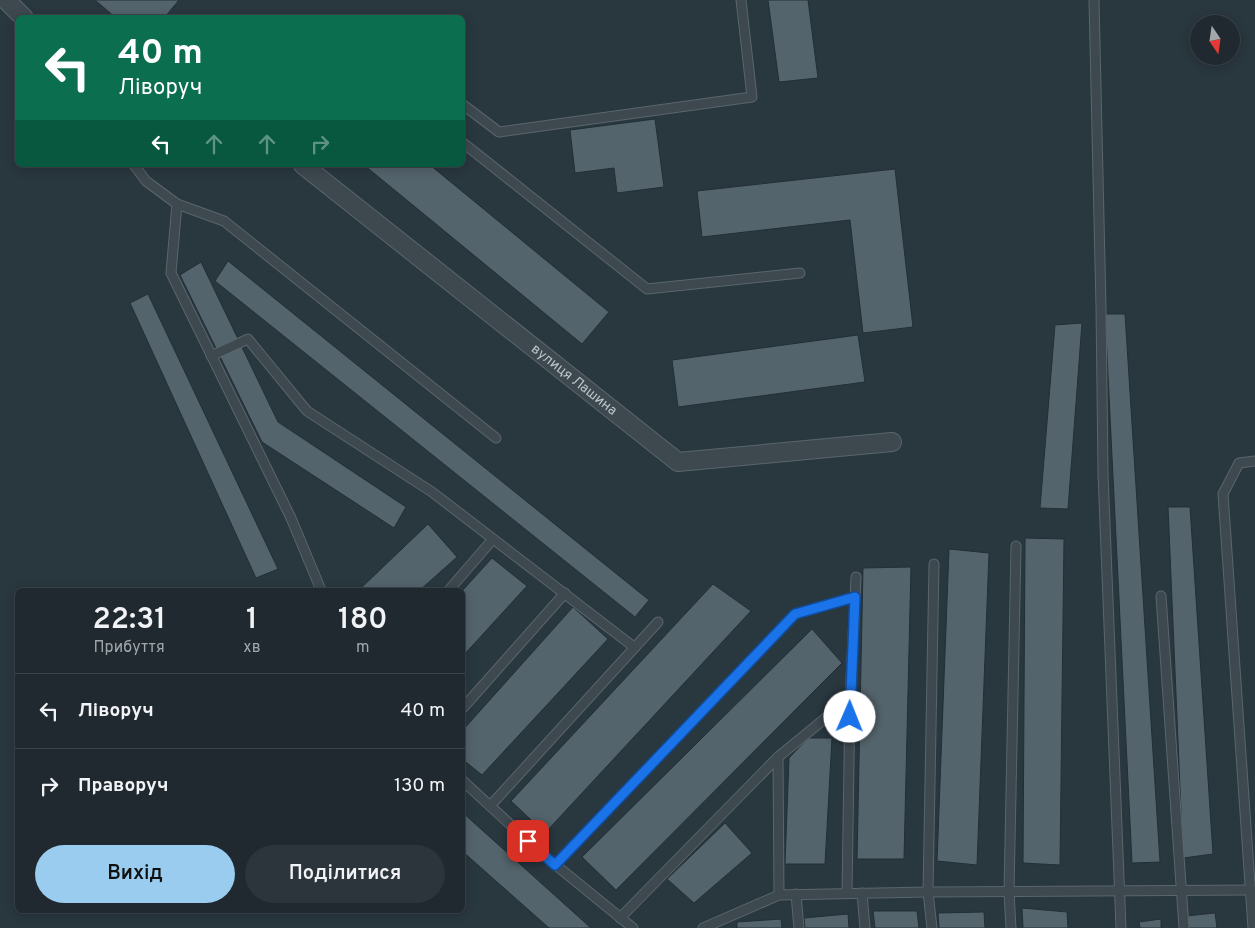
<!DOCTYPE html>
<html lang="uk">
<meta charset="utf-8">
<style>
:root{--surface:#1f292f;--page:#2c353b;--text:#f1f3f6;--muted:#a1a6aa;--line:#3c454b;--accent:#9accef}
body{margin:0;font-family:Overpass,sans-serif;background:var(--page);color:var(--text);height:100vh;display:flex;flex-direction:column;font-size:19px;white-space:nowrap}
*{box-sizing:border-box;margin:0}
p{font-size:16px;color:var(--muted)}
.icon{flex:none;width:28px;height:28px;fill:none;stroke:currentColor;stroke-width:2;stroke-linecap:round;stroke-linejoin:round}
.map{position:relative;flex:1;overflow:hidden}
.sheet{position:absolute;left:15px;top:588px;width:450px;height:325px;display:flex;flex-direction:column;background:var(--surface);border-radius:8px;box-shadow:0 2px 12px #0003,0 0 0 1px var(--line)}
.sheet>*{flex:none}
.guide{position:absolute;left:15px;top:15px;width:450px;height:152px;border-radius:8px;box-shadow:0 2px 12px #0003,0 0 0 1px var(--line);background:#0b6e4f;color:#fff;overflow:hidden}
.needle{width:32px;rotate:167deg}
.buttons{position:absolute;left:1190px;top:15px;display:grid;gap:10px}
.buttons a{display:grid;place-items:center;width:50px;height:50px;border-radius:50%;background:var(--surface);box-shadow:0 2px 12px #0003,0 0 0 1px var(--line);font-size:25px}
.pin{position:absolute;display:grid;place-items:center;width:42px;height:42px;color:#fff;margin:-21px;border-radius:10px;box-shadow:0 2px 8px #0006}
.me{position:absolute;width:55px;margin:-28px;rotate:1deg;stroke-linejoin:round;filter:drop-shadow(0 0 4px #0008)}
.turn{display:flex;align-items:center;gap:18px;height:105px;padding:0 20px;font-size:22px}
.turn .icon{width:65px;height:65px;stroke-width:2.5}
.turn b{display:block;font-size:35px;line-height:42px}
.lanes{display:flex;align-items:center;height:48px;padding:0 20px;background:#0003;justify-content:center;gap:25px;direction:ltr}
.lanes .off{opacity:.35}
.eta{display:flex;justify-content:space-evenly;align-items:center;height:85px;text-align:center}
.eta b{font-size:30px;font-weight:600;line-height:35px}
.button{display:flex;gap:10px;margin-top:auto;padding:10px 20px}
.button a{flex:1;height:58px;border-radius:30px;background:var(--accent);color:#111;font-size:20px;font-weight:600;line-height:58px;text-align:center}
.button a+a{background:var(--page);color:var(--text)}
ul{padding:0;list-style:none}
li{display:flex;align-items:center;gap:15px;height:75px;padding:0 20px;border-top:1px solid var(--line)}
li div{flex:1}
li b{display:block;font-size:19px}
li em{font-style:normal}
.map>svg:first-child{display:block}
.building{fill:#54646c;stroke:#232f37}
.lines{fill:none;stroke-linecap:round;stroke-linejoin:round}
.lane-casing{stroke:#5a666d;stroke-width:11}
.street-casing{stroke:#5a666d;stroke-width:20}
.lane{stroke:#3d484f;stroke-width:9}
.street{stroke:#3d484f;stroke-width:18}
.route-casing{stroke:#114b97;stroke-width:12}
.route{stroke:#1a73e8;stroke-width:9}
.labels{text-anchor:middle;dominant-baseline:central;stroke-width:5;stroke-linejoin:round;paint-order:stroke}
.street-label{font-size:14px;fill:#b9c3ca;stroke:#212d35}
</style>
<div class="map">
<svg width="1255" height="928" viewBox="0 0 1255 928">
<rect width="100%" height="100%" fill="#29373f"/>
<g class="building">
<polygon points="95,0 179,0 164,18 116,18"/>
<polygon points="768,0 808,0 818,78 779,82"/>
<polygon points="655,119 664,187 617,193 614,168 575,173 570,130"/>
<polygon points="364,165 430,165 609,312 582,344"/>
<polygon points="895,169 913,327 863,333 850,220 702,237 697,191"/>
<polygon points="228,261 649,600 635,617 215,281"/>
<polygon points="201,262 278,422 406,507 394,528 262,442 180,275"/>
<polygon points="148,294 278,569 256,578 130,303"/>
<polygon points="1105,314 1125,314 1160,862 1132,863"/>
<polygon points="1082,323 1068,509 1040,508 1055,325"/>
<polygon points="858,335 865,382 678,407 672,360"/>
<polygon points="1168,507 1190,507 1213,854 1183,858"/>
<polygon points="428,524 457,557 420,590 359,590"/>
<polygon points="1025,538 1064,539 1060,865 1023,863"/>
<polygon points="949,549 989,553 977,865 937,861"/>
<polygon points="492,558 527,586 462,657 462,591"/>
<polygon points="911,567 904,859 857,859 863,568"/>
<polygon points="713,584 751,611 545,833 511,801"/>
<polygon points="573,607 608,639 482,775 462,759 462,731"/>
<polygon points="812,629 842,663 616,890 582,857"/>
<polygon points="808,738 832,738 825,864 785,864 789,758"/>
<polygon points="462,812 591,928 549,928 462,851"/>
<polygon points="725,823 752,853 694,903 667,879"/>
<polygon points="1022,908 1067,912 1068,928 1023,928"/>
<polygon points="873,911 917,911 919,928 875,928"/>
<polygon points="984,912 985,928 939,928 938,913"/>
<polygon points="1215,913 1217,928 1187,928 1186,916"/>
<polygon points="848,914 849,928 805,928 804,918"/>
<polygon points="781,919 782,928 737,928 737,922"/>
<polygon points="1161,919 1161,928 1140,928 1139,922"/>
</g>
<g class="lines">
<g class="lane-casing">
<g id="lane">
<polyline points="1094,0 1101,307 1103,474 1121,928"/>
<polyline points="462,104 499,132 752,97 741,0"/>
<polyline points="462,142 647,289 800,273"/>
<polyline points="134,165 146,181 177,204 224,221 496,438"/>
<polyline points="177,204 171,273 291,518 321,590"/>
<polyline points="211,356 248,339 307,411 432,492 634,647"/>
<polyline points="449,590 493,539"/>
<polyline points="1161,596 1184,928"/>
<polyline points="462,709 565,593"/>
<polyline points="778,757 779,895"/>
<polyline points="462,780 541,853 633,928"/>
<polyline points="490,806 658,622"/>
<polyline points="555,865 795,614 855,597"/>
<polyline points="847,893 850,698 856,577"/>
<polyline points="862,893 865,928"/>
<polyline points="796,894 799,928"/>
<polyline points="620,918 778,757 850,698"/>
<polyline points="703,928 779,895 928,892 1251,890"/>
<polyline points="932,928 928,892 934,564"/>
<polyline points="1011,928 1009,892 1016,546"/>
<polyline points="1253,928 1223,494 1239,463 1255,461"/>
</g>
</g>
<g class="street-casing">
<g id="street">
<polyline points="6,0 24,18"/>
<path id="s1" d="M303 165 678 462 892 442"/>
</g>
</g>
<use href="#lane" class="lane"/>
<use href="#street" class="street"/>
</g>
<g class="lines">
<g class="route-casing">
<polyline id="route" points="528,841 555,865 795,614 855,597 850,717"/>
</g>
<use href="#route" class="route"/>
</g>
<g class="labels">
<g class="street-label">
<text stroke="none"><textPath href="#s1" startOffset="346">вулиця Лашина</textPath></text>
</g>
</g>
</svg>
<div class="buttons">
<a><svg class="needle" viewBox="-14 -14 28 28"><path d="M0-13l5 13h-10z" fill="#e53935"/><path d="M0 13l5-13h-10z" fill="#a1a6aa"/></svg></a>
</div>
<div class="pin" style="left:528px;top:841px;background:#d93025"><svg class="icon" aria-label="arrive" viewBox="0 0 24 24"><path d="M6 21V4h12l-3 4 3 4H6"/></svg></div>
<svg class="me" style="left:850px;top:717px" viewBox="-20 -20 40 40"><circle r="19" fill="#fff"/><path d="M0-13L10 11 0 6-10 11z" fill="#1a73e8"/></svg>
<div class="guide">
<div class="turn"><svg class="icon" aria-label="left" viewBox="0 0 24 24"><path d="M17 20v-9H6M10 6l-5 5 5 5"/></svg><div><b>40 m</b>Ліворуч</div></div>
<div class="lanes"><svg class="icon" aria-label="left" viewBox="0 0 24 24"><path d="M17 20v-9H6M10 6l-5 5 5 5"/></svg><svg class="icon off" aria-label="ahead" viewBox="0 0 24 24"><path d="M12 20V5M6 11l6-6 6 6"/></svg><svg class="icon off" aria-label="ahead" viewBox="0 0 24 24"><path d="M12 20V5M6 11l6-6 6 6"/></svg><svg class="icon off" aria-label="right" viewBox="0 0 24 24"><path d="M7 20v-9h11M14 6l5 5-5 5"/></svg></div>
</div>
<section class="sheet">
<div class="eta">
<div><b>22:31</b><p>Прибуття</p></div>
<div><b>1</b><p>хв</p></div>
<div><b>180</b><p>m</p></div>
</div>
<ul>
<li><svg class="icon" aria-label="left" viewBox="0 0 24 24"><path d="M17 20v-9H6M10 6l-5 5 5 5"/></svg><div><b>Ліворуч</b></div><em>40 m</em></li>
<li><svg class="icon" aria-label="right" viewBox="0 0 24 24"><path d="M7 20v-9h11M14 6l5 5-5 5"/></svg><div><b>Праворуч</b></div><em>130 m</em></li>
</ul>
<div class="button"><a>Вихід</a><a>Поділитися</a></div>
</section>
</div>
